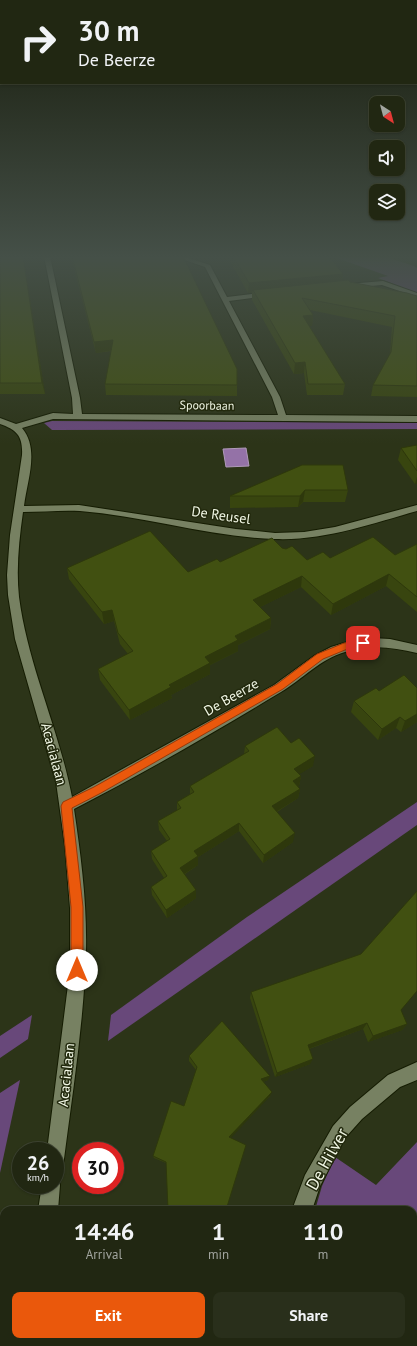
<!DOCTYPE html>
<style>
:root{--surface:#212712;--page:#292f1b;--text:#f1f3f6;--muted:#a2a59f;--line:#3e4432;--accent:#ea580c}
body{margin:0;font-family:"PT Sans",sans-serif;background:var(--page);color:var(--text);height:100vh;display:flex;flex-direction:column;font-size:15px;white-space:nowrap}
*{box-sizing:border-box;margin:0}
p{font-size:13px;color:var(--muted)}
.icon{flex:none;width:22px;height:22px;fill:none;stroke:currentColor;stroke-width:2;stroke-linecap:round;stroke-linejoin:round}
.map{position:relative;flex:1;overflow:hidden}
.drawer{position:absolute;left:0px;top:1206px;width:417px;height:140px;display:flex;flex-direction:column;background:var(--surface);border-radius:12px 12px 0 0;box-shadow:0 1px 3px #0004,0 0 0 1px var(--line)}
.drawer>*{flex:none}
.guide{position:absolute;left:0px;top:0px;width:417px;height:84px;box-shadow:0 1px 3px #0004,0 0 0 1px var(--line);background:#212712;color:var(--text);overflow:hidden}
.needle{width:26px;rotate:144deg}
.buttons{position:absolute;left:369px;top:96px;display:grid;gap:8px}
.buttons a{display:grid;place-items:center;width:36px;height:36px;border-radius:8px;background:var(--surface);box-shadow:0 1px 3px #0004,0 0 0 1px var(--line);font-size:20px}
.speed{position:absolute;left:12px;top:1142px;display:flex;gap:8px;font-size:20px;font-weight:700;text-align:center}
.speed>*{display:grid;place-content:center;width:52px;height:52px;border-radius:50%;background:var(--surface);box-shadow:0 1px 3px #0004,0 0 0 1px var(--line);line-height:1}
.speed small{font-size:10px;font-weight:400}
.speed .limit{border:6px solid #d22;background:#fff;color:#111}
.pin{position:absolute;display:grid;place-items:center;width:34px;height:34px;color:#fff;margin:-17px;border-radius:8px;box-shadow:0 2px 6px #0006}
.me{position:absolute;width:44px;margin:-22px;rotate:0deg;stroke-linejoin:round;filter:drop-shadow(0 0 3px #0008)}
.turn{display:flex;align-items:center;gap:14px;height:84px;padding:0 12px;font-size:18px}
.turn .icon{width:52px;height:52px;stroke-width:2.5}
.turn b{display:block;font-size:28px;line-height:34px}
.eta{display:flex;justify-content:space-evenly;align-items:center;height:68px;text-align:center}
.eta b{font-size:24px;font-weight:600;line-height:28px}
.action{display:flex;gap:8px;margin-top:auto;padding:8px 12px}
.action a{flex:1;height:46px;border-radius:8px;background:var(--accent);color:#fff;font-size:16px;font-weight:600;line-height:46px;text-align:center}
.action a+a{background:var(--page);color:var(--text)}
.map>svg:first-child{display:block}
.forest{fill:#68487a}
.water{fill:#9472a7;stroke:#b09aba}
.lines{fill:none;stroke-linecap:round;stroke-linejoin:round}
.minor-casing{stroke:#151c02;stroke-width:2}
.minor{fill:#778162;fill-rule:evenodd}
.wall{fill:#38450f}
.shaded-wall{fill:#2e380c}
.building{fill:#415011;stroke:#2e380c}
.route{fill:#ea580c;stroke:#983908}
.labels{text-anchor:middle;dominant-baseline:central;stroke-width:3;stroke-linejoin:round;paint-order:stroke}
.far-street-label{font-size:12px;fill:#f1f7e5;stroke:#232a0e}
.street-label{font-size:14px;fill:#f1f7e5;stroke:#232a0e}
.near-street-label{font-size:17px;fill:#f1f7e5;stroke:#232a0e}
</style>
<div class="map">
<svg width="417" height="1346" viewBox="0 0 417 1346">
<rect width="100%" height="100%" fill="#2c3418"/>
<g class="forest">
<polygon points="331,256 383,256 414,266 417,268 417,293 378,278 388,276"/>
<polygon points="52,421 417,423 417,429 52,430 44,423"/>
<polygon points="417,802 417,825 108,1041 111,1015 247,917"/>
<polygon points="32,1015 28,1039 0,1058 0,1036"/>
<polygon points="20,1080 0,1173 0,1093"/>
<polygon points="417,1142 417,1303 413,1302 413,1210 315,1210 322,1186 335,1157 376,1185"/>
<polygon points="413,1317 417,1318 417,1346 345,1346 345,1342 413,1342"/>
</g>
<polygon class="water" points="246,448 249,466 226,467 223,449"/>
<g class="lines">
<g class="minor-casing">
<g id="minor">
<path d="M44 256H50L80 398 82 414 278 415 272 397 205 267 173 256H182L210 265 227 297 268 292 271 294 268 296 229 301 280 397 286 415 417 416V422L53 419 22 428C40 449 27 481 24 506L79 505 236 529 275 533 304 532 335 527 417 505V511C371 524 323 541 275 539 209 537 145 516 80 511 61 510 42 512 23 512 19 540 16 569 19 597 28 666 59 729 72 797L274 685 314 656 331 647 354 640 372 638 390 639 417 645V653C393 647 369 644 345 652 320 659 303 679 281 692 213 733 144 773 74 809 81 856 87 903 86 951 84 1020 73 1090 64 1159L62 1166 55 1168V1151H47L68 985 70 950V908L65 846 56 782 15 639 8 595 7 575 10 535 22 455C23 436 17 430 0 424V418L16 424 53 413 73 414 72 398Z"/>
<polygon points="383,281 417,293 417,297 382,285 348,288 345,286 348,284"/>
<polygon points="417,1062 417,1080 400,1087 362,1119 345,1138 320,1186 312,1210 292,1210 305,1175 333,1126 350,1107 388,1075"/>
<polygon points="55,1177 58,1178 60,1185 58,1210 38,1210 42,1185 55,1185"/>
<polygon points="4,1231 4,1251 0,1252 0,1232"/>
<rect x="32" y="1342" width="20" height="4"/>
</g>
</g>
<use href="#minor" class="minor"/>
</g>
<g class="wall">
<polygon points="0,256 23,256 45,394 0,394"/>
<polygon points="71,256 183,256 237,385 237,396 106,395 105,384 111,351 96,353"/>
<polygon points="227,256 329,256 343,274 342,281 417,296 417,397 371,396 373,385 390,354 392,327 310,310 313,315 312,326 309,326 345,384 343,395 307,395 304,373 294,374 252,300 252,293 248,293"/>
<polygon points="417,445 417,484 415,484 398,460 401,448"/>
<polygon points="302,465 348,490 345,502 303,502 298,507 230,508 230,496"/>
<polygon points="417,544 417,612 386,586 331,615 301,587 260,607 271,618 270,629 238,645 238,651 210,665 210,674 171,695 172,698 130,720 100,680 98,669 128,654 120,644 114,621 104,624 69,579 67,568 188,572 220,562 282,548 307,560 395,555"/>
<polygon points="417,688 417,722 401,732 396,728 378,740 351,712 354,701 379,691"/>
<polygon points="291,743 313,766 299,774 301,776 299,786 297,787 300,789 298,798 277,812 293,842 263,863 239,831 198,857 198,865 185,874 196,898 167,918 152,895 151,887 164,878 152,859 151,851 167,841 159,830 158,821 177,810 177,802 190,794 190,786 244,754 245,746"/>
<polygon points="251,992 401,1010 407,1024 402,1030 368,1042 363,1029 309,1049 310,1064 275,1077 250,998"/>
<polygon points="189,1056 268,1080 263,1082 270,1096 230,1138 166,1163 154,1158 153,1156 184,1106 196,1070 189,1061"/>
<polygon points="240,1343 241,1346 230,1346"/>
</g>
<g class="shaded-wall">
<polygon points="23,256 45,394 42,383"/>
<polygon points="343,274 342,284 253,290 252,293 248,293 249,283"/>
<polygon points="313,315 312,326 301,327 303,316"/>
<polygon points="113,340 114,350 96,353 94,342"/>
<polygon points="305,362 304,373 294,374 295,363"/>
<polygon points="417,477 417,484 415,484"/>
<polygon points="305,490 303,502 298,507 300,496"/>
<polygon points="389,574 386,586 331,615 333,604"/>
<polygon points="302,576 301,587 252,611 253,600"/>
<polygon points="112,610 114,621 104,624 102,612"/>
<polygon points="271,618 270,629 238,645 238,651 210,665 210,674 171,695 172,698 130,720 129,710 169,685 205,657 235,636"/>
<polygon points="417,714 417,722 401,732 405,721"/>
<polygon points="400,717 396,728 378,740 382,729"/>
<polygon points="315,756 313,766 293,778 294,769"/>
<polygon points="301,776 299,786 291,791 293,781"/>
<polygon points="300,789 298,798 271,815 272,806"/>
<polygon points="239,823 239,831 198,857 198,865 181,876 180,868 194,851"/>
<polygon points="295,833 293,842 263,863 264,855"/>
<polygon points="196,890 196,898 167,918 166,910"/>
<polygon points="367,1023 363,1029 305,1050 308,1045"/>
<polygon points="407,1024 402,1030 368,1042 373,1036"/>
<polygon points="313,1059 310,1064 275,1077 277,1073"/>
<polygon points="270,1076 268,1080 260,1083 261,1079"/>
<polygon points="272,1092 270,1096 229,1140 229,1137"/>
</g>
<g class="building">
<polygon points="0,256 23,256 42,383 0,383"/>
<polygon points="72,256 183,256 237,369 237,385 105,384 113,340 94,342"/>
<polygon points="233,256 329,256 343,274 249,283"/>
<polygon points="348,280 350,282 407,293 417,296 417,386 373,385 391,352 395,316 302,298 313,315 303,316 345,384 308,384 305,362 295,363 253,290"/>
<polygon points="417,445 417,471 401,448"/>
<polygon points="302,465 343,465 348,490 305,490 300,496 230,496"/>
<polygon points="150,531 188,572 217,559 220,562 272,538 282,548 286,549 292,546 307,560 323,552 330,558 373,537 395,555 417,544 417,597 389,574 333,604 302,576 253,600 271,618 235,636 238,640 205,657 210,663 169,685 171,687 129,710 98,669 133,651 118,633 112,610 102,612 67,568"/>
<polygon points="404,675 417,688 417,714 405,721 400,717 382,729 354,701 376,688 379,691"/>
<polygon points="277,727 291,743 299,738 315,756 294,769 301,776 293,781 300,789 272,806 295,833 264,855 239,823 194,851 198,856 180,868 196,890 166,910 151,887 167,876 151,851 170,839 158,821 181,808 177,802 194,792 190,786 249,751 245,746"/>
<polygon points="417,891 417,991 401,1010 407,1024 373,1036 367,1023 308,1045 313,1059 277,1073 251,992 361,954"/>
<polygon points="222,1021 270,1076 261,1079 272,1092 229,1137 246,1145 226,1210 168,1210 166,1162 153,1156 171,1101 184,1106 197,1067 189,1056"/>
</g>
<linearGradient id="sky" x2="0" y2="1"><stop stop-color="#181d0d"/><stop offset="0.58" stop-color="#455048"/><stop offset="1" stop-color="#455048" stop-opacity="0"/></linearGradient>
<rect width="417" height="444" fill="url(#sky)"/>
<polygon class="route" points="363,640 367,643 366,646 345,650 323,659 283,689 101,793 72,808 83,907 83,970 81,974 77,976 73,974 71,970 71,907 61,806 63,802 94,787 277,684 317,654 344,643"/>
<g class="labels">
<g class="far-street-label">
<text transform="translate(207 405) rotate(1)">Spoorbaan</text>
</g>
<g class="street-label">
<text transform="translate(221 515) rotate(8)">De Reusel</text>
<text transform="translate(231 697) rotate(-30)">De Beerze</text>
<text transform="translate(54 754) rotate(75)">Acacialaan</text>
<text transform="translate(66 1075) rotate(-84)">Acacialaan</text>
</g>
<g class="near-street-label">
<text transform="translate(327 1159) rotate(-61)">De Hilver</text>
</g>
</g>
</svg>
<div class="buttons">
<a><svg class="needle" viewBox="-14 -14 28 28"><path d="M0-13l5 13h-10z" fill="#e53935"/><path d="M0 13l5-13h-10z" fill="#a2a59f"/></svg></a>
<a><svg class="icon" aria-label="sound" viewBox="0 0 24 24"><path d="M4 9h4l5-4v14l-5-4H4zM17 9q2 3 0 6"/></svg></a>
<a><svg class="icon" aria-label="layers" viewBox="0 0 24 24"><path d="M12 4l9 5-9 5-9-5zM3 14l9 5 9-5"/></svg></a>
</div>
<div class="speed"><div>26<small>km/h</small></div><div class="limit">30</div></div>
<div class="pin" style="left:363px;top:643px;background:#d93025"><svg class="icon" aria-label="arrive" viewBox="0 0 24 24"><path d="M6 21V4h12l-3 4 3 4H6"/></svg></div>
<svg class="me" style="left:77px;top:970px" viewBox="-20 -20 40 40"><circle r="19" fill="#fff"/><path d="M0-13L10 11 0 6-10 11z" fill="#ea580c"/></svg>
<div class="guide">
<div class="turn"><svg class="icon" aria-label="right" viewBox="0 0 24 24"><path d="M7 20v-9h11M14 6l5 5-5 5"/></svg><div><b>30 m</b>De Beerze</div></div>
</div>
<section class="drawer">
<div class="eta">
<div><b>14:46</b><p>Arrival</p></div>
<div><b>1</b><p>min</p></div>
<div><b>110</b><p>m</p></div>
</div>
<div class="action"><a>Exit</a><a>Share</a></div>
</section>
</div>
